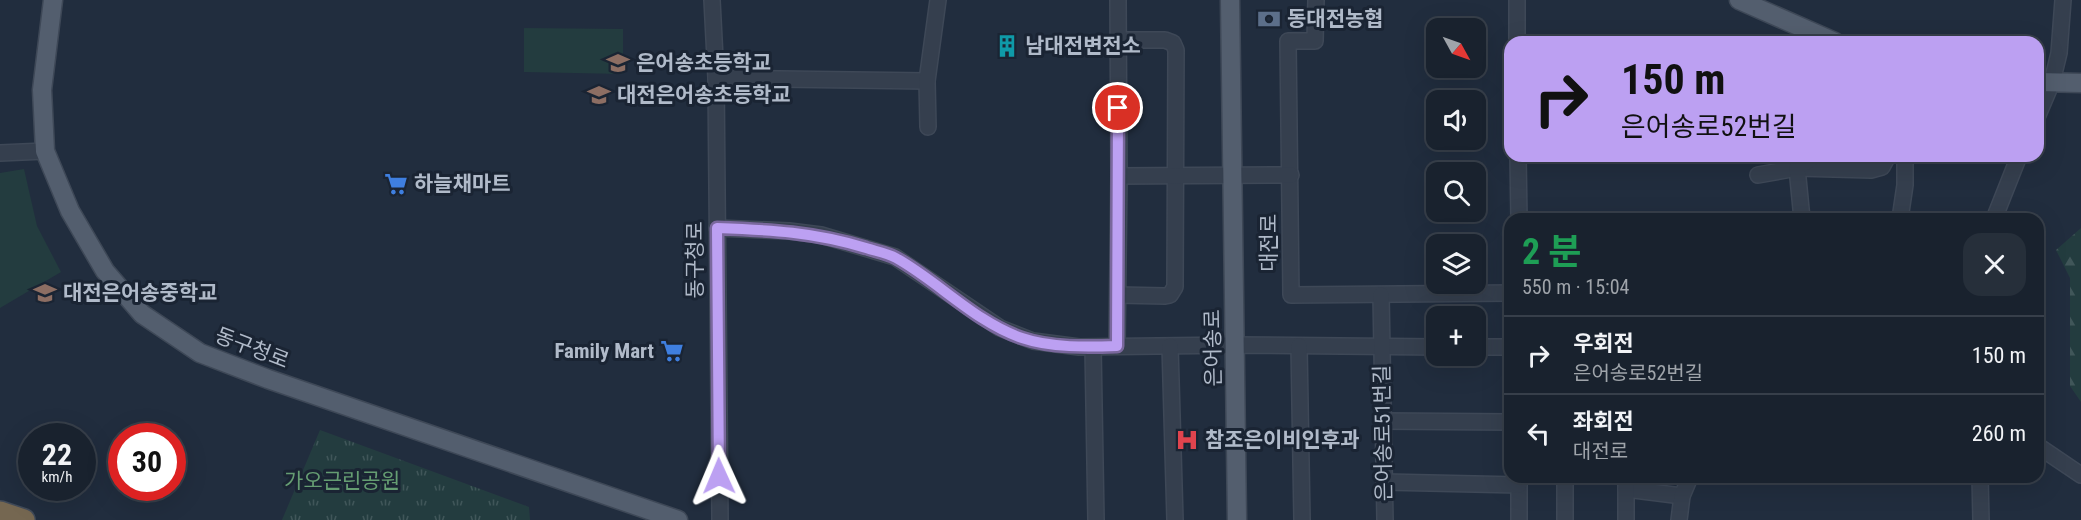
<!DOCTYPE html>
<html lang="ko">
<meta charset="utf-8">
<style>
:root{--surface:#19222e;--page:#262f3a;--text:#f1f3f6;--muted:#9fa4aa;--line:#373f4a}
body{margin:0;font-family:"Roboto Condensed","Noto Sans KR",sans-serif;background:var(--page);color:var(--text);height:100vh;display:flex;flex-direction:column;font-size:22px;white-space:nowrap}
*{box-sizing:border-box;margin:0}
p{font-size:20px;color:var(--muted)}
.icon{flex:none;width:33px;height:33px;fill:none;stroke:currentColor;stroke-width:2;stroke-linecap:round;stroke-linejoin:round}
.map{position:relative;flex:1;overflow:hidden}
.side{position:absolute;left:1504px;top:213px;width:540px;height:270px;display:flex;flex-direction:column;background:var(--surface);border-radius:18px;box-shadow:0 6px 24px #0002,0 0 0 2px var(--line)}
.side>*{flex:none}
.guide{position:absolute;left:1504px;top:36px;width:540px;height:126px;border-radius:18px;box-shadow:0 6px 24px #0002,0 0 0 2px var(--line);background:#bca0f2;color:#111;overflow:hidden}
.needle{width:39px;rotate:130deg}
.tools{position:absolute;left:1426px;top:18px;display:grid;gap:12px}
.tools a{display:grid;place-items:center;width:60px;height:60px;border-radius:12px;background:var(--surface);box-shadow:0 6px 24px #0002,0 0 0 2px var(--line);font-size:30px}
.speed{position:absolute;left:18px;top:423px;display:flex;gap:12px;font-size:30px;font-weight:700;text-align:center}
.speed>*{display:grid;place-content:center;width:78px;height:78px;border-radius:50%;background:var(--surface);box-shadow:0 6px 24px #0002,0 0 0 2px var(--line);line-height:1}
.speed small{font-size:15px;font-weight:400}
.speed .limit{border:9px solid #d22;background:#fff;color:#111}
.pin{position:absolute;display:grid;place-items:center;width:51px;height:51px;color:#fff;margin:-26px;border:3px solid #fff;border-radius:50%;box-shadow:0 2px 6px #0007}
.me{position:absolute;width:66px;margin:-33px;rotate:359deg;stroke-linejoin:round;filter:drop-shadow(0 0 4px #0008)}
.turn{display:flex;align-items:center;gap:21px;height:126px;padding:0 18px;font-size:27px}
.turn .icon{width:78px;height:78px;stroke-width:2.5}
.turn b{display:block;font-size:42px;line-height:51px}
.round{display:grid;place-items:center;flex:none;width:63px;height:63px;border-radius:18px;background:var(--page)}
.head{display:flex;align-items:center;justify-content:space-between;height:102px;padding:0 18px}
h1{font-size:36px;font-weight:700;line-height:45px;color:#1e9e55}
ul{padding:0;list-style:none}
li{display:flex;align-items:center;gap:18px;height:78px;padding:0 18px;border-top:2px solid var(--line)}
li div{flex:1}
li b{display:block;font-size:22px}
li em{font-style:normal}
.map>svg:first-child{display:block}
.grass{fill:#233c3f}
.forest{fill:url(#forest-firs)}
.park{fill:url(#park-tufts)}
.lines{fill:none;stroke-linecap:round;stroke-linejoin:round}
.minor-casing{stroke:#3e4857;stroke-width:18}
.major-casing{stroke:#3e4857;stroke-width:21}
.highway-casing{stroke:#404a59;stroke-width:24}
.minor{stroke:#353f4e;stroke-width:15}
.major{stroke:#535e6e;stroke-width:18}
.highway{stroke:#756751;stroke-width:21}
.route-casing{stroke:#7a689d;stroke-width:15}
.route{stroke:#bca0f2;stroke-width:10}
.labels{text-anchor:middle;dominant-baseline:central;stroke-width:6;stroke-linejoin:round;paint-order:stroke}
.poi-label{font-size:21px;font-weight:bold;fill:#b0bac9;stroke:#1a2433;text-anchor:start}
.street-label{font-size:21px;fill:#b0bac9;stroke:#1a2433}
.park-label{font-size:21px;fill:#659d72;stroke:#1a2433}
</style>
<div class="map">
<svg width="2081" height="520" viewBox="0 0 2081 520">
<defs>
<pattern id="forest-firs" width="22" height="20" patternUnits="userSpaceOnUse" patternTransform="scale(1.5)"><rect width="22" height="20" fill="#233c3f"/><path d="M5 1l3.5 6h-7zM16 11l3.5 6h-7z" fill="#405659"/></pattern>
<pattern id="park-tufts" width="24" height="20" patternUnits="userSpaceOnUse" patternTransform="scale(1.5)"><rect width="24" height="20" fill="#233c3f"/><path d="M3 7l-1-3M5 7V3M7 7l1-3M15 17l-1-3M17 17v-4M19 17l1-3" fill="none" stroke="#405659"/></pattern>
</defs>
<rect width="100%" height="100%" fill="#212d3e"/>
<g class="grass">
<polygon points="524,28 623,29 623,74 524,72"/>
<polygon points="24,169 37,226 61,272 0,308 0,173"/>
</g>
<polygon class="forest" points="2081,228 2081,402 2070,386 2070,278 2056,250"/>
<polygon class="park" points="320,430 529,507 530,520 282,520"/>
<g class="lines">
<g class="minor-casing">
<g id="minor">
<polyline points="712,0 716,78 720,520"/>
<polyline points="1316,0 1315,41 1288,41 1291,295 1510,293"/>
<polyline points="1517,0 1517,42"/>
<polyline points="1118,40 1165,40 1173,43 1176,50 1175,287 1170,295 1165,296 1118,295"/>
<polyline points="716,78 927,81"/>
<polyline points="2038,115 2052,82 2059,53 2063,0"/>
<polyline points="928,127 927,81 938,0"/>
<polyline points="0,153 45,151"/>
<polyline points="1518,156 1519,219"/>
<polyline points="1758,175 1797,168 1871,170 1882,167 1888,156"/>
<polyline points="1119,176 1291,175"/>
<polyline points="1802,219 1797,168 1816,156"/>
<polyline points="1900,219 1905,185 1905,156"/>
<polyline points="1994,219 2019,156"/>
<polyline points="717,228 789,231 821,235 895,257 1000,328 1033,341 1079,347 1236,345 1437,347"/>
<polyline points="1381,295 1385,520"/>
<polyline points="1117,346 1119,176 1118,0"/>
<polyline points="1170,346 1175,520"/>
<polyline points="1299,346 1302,520"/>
<polyline points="1093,347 1096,520"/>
<polyline points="1476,347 1510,347"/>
<polyline points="1383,421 1510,422"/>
<polyline points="2038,446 2081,475"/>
<polyline points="1519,477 1519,520"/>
<polyline points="1980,477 1981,520"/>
<polyline points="1385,482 1519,485"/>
<polyline points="1626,489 1682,496"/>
<polyline points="1565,520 1565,477"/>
<polyline points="1626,520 1626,477"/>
<polyline points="1679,520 1682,496 1690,477"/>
</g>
</g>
<g class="major-casing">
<g id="major">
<polyline points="53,0 42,90 45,151 70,211 105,271 142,314 200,353 268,379 678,520"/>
<polyline points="1230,0 1237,520"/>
<polyline points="1739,0 1835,42"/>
<polyline points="2038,82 2081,83"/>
</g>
</g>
<g class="highway-casing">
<polyline id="highway" points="0,512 24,520"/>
</g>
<use href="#minor" class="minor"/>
<use href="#major" class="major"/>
<use href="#highway" class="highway"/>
</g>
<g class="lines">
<g class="route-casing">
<path id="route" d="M719 476 717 228C771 230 814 232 866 248 875 251 887 253 896 258 939 282 975 322 1022 338 1051 348 1088 347 1117 346L1118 108"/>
</g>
<use href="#route" class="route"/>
</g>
<defs>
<g id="bank-bare" transform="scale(1.8)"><path d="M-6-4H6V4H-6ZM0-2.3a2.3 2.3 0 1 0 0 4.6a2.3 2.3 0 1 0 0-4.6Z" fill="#5c6f8a" stroke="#1a2433" stroke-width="2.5" paint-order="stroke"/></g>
<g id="building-bare" transform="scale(1.8)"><path d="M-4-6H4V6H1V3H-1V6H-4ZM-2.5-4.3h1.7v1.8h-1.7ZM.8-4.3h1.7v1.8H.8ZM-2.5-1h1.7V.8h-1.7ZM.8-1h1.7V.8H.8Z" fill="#0f9aa8" stroke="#1a2433" stroke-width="2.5" paint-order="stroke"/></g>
<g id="school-bare" transform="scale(1.8)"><path d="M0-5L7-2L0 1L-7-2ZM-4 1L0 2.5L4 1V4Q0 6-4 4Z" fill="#8d6e63" stroke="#1a2433" stroke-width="2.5" paint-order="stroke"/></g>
<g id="supermarket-bare" transform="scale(1.8)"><path d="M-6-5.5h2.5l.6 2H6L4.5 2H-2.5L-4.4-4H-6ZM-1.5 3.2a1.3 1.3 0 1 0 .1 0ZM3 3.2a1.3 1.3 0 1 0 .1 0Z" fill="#3f7fe0" stroke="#1a2433" stroke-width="2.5" paint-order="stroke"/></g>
<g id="hospital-bare" transform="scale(1.8)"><path d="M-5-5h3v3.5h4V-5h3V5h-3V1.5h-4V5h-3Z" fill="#e0444e" stroke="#1a2433" stroke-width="2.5" paint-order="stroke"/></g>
</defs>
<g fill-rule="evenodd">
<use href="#bank-bare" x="1269" y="19"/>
<use href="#building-bare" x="1007" y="46"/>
<use href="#school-bare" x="618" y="63"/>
<use href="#school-bare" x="599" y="95"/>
<use href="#supermarket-bare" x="396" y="184"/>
<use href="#school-bare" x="45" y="293"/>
<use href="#supermarket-bare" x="672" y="351"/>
<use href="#hospital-bare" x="1187" y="440"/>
</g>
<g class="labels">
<g class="poi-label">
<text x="1287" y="19">동대전농협</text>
<text x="1025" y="46">남대전변전소</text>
<text x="636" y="63">은어송초등학교</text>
<text x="617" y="95">대전은어송초등학교</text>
<text x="414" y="184">하늘채마트</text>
<text x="63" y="293">대전은어송중학교</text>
<text x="654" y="351" text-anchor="end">Family Mart</text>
<text x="1205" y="440">참조은이비인후과</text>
</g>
<g class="street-label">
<text transform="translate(1269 243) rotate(-90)">대전로</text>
<text transform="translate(695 260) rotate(-90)">동구청로</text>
<text transform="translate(252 348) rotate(21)">동구청로</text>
<text transform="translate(1213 348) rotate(-91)">은어송로</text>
<text transform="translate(1383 433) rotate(-91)">은어송로51번길</text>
</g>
<g class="park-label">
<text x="342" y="481">가오근린공원</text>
</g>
</g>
</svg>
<div class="tools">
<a><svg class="needle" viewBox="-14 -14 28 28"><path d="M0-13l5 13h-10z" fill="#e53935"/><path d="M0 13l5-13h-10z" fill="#9fa4aa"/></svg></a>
<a><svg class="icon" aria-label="sound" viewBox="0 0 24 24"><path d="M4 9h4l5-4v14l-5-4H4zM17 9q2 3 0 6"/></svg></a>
<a><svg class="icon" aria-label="search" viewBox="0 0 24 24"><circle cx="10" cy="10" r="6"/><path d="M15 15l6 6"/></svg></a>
<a><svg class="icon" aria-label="layers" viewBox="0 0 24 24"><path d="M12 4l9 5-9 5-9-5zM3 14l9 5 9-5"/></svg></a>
<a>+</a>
</div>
<div class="speed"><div>22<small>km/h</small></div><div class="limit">30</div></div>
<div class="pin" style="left:1118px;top:108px;background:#d93025"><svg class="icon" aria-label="arrive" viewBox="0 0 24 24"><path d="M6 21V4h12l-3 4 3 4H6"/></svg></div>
<svg class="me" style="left:719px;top:476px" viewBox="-20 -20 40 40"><path d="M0-17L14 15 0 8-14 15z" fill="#bca0f2" stroke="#fff" stroke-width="4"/></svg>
<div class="guide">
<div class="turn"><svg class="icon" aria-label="right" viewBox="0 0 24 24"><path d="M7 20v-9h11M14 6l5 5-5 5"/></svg><div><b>150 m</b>은어송로52번길</div></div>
</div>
<section class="side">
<div class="head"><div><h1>2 분</h1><p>550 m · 15:04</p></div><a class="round"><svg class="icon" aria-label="close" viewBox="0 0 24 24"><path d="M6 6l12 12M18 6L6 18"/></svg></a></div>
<ul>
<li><svg class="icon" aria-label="right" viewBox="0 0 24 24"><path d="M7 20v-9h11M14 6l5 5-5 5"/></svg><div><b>우회전</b><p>은어송로52번길</p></div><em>150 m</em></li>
<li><svg class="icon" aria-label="left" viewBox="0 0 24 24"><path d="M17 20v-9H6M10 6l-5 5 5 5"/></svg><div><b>좌회전</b><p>대전로</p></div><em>260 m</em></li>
</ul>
</section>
</div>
